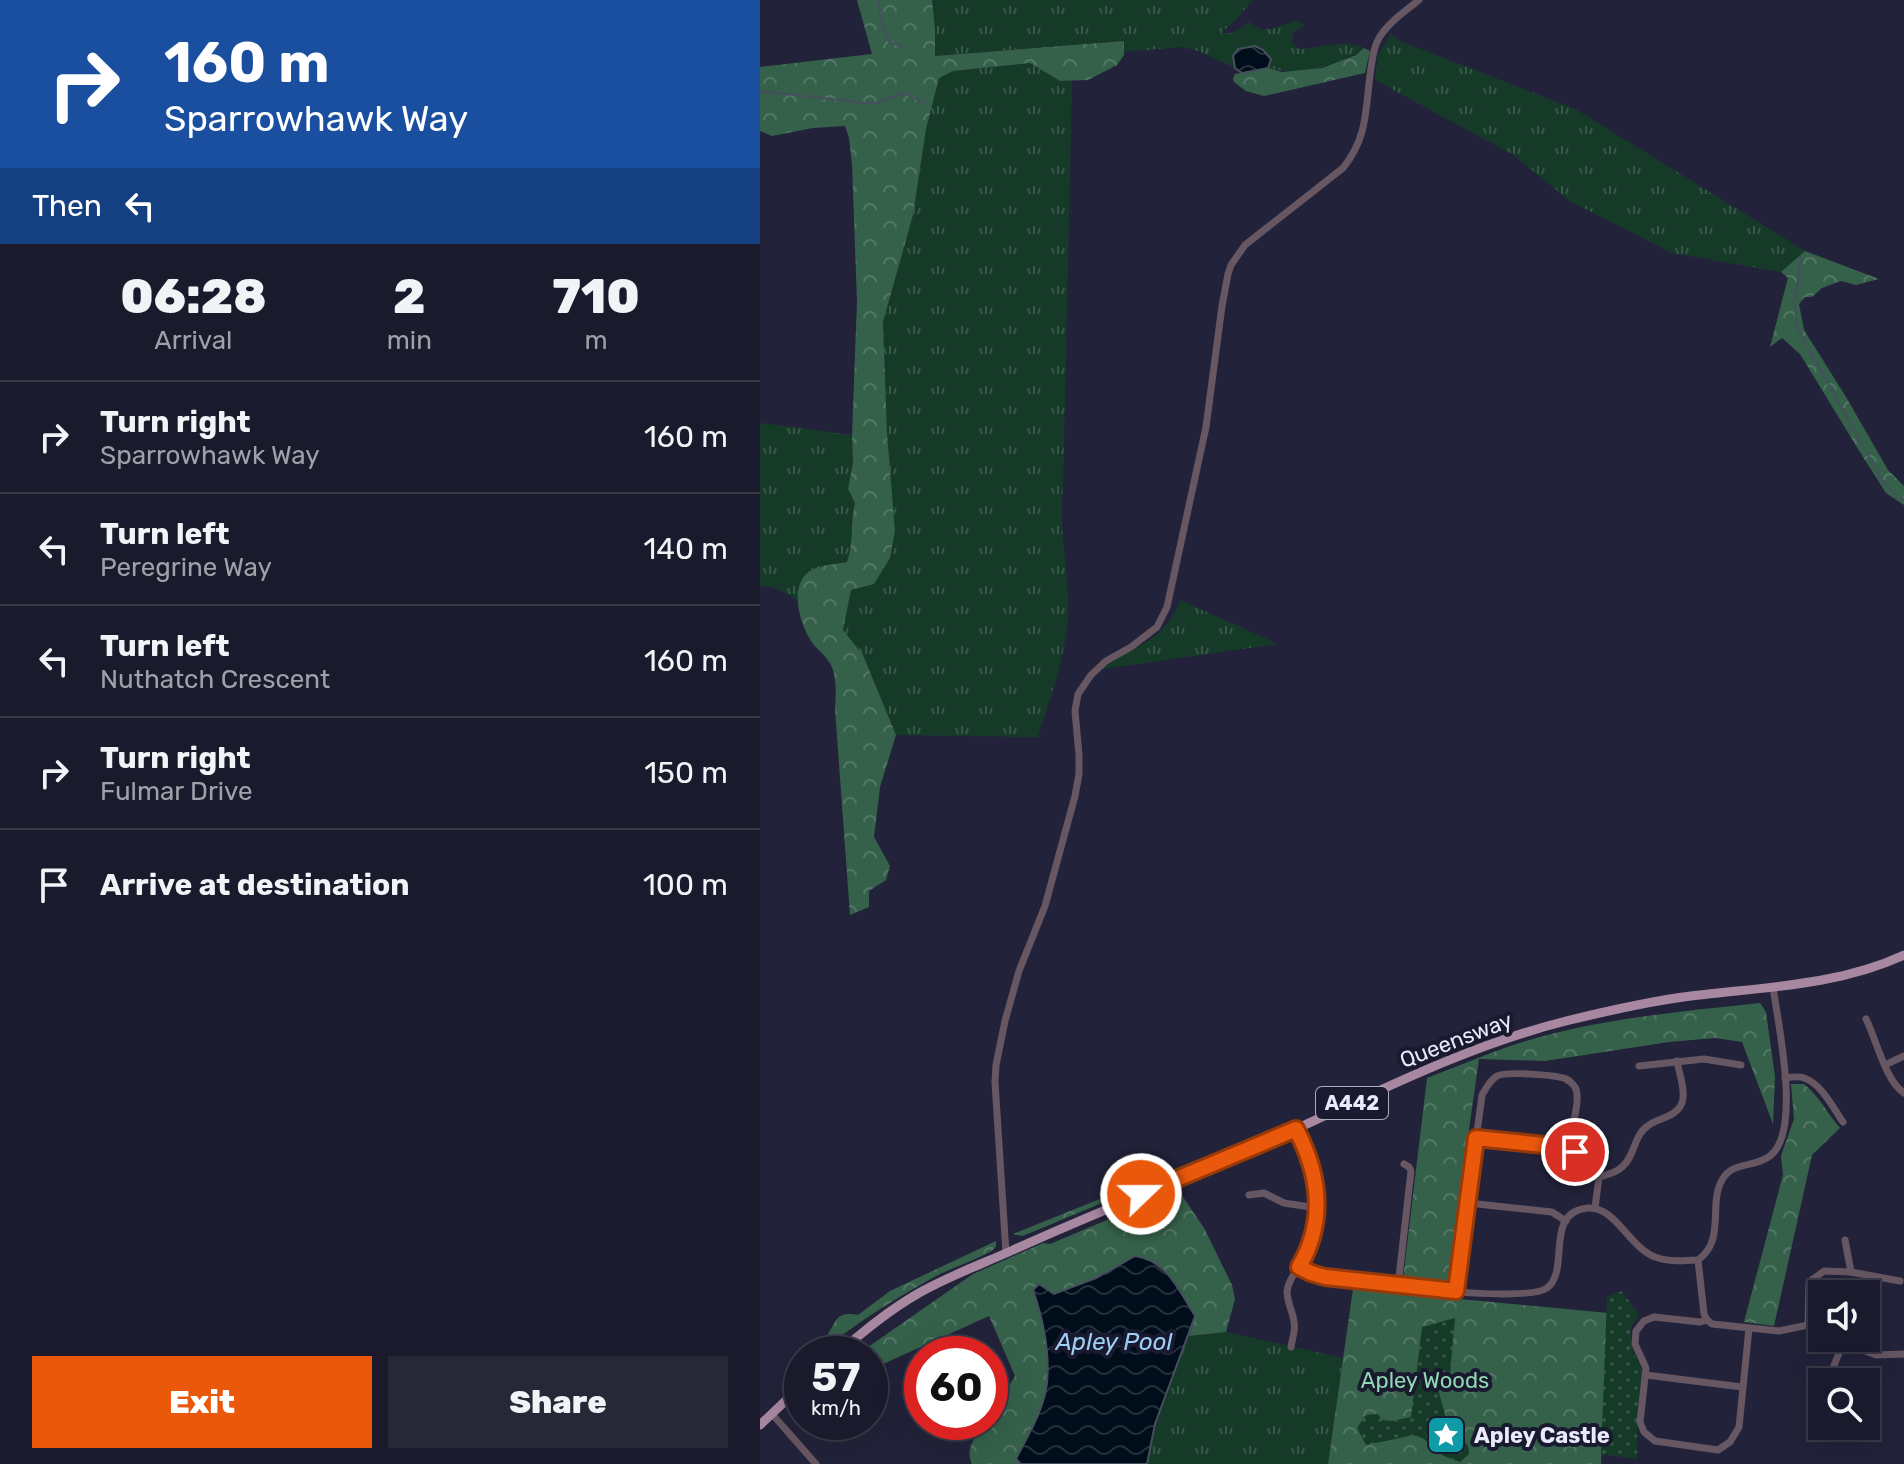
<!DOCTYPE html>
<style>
:root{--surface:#1a1a2c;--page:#272738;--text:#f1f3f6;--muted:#9fa1a9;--line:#383848;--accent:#ea580c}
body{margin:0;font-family:Rubik,sans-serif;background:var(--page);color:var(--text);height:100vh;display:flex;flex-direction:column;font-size:30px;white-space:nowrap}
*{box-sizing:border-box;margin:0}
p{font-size:26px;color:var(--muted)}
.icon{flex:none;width:44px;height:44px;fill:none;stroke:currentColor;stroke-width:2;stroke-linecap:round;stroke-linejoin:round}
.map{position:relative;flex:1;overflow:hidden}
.details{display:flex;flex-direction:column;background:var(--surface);width:760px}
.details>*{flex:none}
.banner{background:#1a4fa0;color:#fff;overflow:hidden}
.tools{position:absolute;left:1048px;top:1280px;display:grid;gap:16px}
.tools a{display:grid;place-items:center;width:72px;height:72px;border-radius:0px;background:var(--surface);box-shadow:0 8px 32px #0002,0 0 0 2px var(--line);font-size:40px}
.speed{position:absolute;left:24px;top:1336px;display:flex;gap:16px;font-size:40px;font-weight:700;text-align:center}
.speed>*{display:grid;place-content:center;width:104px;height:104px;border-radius:50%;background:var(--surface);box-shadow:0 8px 32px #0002,0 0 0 2px var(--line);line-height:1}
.speed small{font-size:20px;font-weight:400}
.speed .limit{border:12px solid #d22;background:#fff;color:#111}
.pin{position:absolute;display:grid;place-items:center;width:68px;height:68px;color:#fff;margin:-34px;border:4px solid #fff;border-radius:50%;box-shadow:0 2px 8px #0007}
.me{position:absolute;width:88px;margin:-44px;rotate:68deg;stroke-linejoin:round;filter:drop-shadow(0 0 6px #0008)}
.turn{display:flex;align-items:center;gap:28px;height:168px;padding:0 32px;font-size:36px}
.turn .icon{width:104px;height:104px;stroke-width:2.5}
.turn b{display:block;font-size:56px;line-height:68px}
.then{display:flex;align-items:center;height:76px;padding:0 32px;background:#0003;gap:16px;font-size:30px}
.eta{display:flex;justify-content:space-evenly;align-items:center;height:136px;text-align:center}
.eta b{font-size:48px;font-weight:800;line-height:56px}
.button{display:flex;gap:16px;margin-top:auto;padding:16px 32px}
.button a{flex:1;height:92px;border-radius:0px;background:var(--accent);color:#fff;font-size:32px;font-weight:800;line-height:92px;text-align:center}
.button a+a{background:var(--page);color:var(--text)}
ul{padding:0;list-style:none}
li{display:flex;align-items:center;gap:24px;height:112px;padding:0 32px;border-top:2px solid var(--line)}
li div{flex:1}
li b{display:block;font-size:30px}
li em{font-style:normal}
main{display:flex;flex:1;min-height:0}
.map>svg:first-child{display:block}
.grass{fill:url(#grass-tufts)}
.forest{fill:url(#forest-crowns)}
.park{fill:url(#park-dots)}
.water{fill:url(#water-waves);stroke:#464f5d;stroke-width:2}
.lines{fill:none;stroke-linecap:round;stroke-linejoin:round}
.stream{stroke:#464f5d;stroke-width:2}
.minor{stroke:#675763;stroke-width:7}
.major{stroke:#a887a1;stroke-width:9}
.route-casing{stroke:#983908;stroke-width:20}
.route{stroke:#ea580c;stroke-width:14}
.labels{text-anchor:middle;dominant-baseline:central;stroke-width:8;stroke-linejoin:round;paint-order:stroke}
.shield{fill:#19192f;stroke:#aaabbc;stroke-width:2}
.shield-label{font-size:20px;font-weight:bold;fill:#e8e9f9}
.street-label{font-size:22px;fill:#e8e9f9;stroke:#19192f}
.park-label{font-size:22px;fill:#91d9b1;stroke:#19192f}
.poi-label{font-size:22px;font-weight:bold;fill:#e8e9f9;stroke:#19192f;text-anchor:start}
.water-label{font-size:24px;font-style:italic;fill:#9ecff5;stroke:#19192f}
</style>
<main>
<section class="details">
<div class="banner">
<div class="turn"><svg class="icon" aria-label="right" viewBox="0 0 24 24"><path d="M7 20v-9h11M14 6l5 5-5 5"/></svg><div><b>160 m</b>Sparrowhawk Way</div></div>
<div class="then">Then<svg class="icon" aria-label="left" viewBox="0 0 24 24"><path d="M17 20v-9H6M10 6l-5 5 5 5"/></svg></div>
</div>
<div class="eta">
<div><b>06:28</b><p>Arrival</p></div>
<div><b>2</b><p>min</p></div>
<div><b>710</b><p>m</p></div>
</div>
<ul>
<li><svg class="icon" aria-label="right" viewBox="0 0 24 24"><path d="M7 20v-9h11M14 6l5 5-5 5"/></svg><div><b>Turn right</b><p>Sparrowhawk Way</p></div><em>160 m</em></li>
<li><svg class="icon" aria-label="left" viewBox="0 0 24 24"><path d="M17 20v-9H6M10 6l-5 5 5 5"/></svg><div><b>Turn left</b><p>Peregrine Way</p></div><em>140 m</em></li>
<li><svg class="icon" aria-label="left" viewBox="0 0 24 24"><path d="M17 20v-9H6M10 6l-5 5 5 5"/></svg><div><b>Turn left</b><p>Nuthatch Crescent</p></div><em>160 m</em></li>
<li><svg class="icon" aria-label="right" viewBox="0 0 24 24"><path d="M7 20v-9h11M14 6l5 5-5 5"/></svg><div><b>Turn right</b><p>Fulmar Drive</p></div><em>150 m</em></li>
<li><svg class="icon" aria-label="arrive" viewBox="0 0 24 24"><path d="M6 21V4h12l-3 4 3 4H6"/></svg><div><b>Arrive at destination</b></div><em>100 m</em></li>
</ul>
<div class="button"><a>Exit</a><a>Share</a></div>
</section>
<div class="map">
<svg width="1144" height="1464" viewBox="0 0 1144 1464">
<defs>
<pattern id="grass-tufts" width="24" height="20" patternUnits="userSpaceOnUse" patternTransform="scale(2)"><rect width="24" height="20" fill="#153b28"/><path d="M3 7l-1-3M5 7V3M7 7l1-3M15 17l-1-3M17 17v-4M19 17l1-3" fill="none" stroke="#375748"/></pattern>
<pattern id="forest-crowns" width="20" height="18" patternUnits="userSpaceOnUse" patternTransform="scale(2)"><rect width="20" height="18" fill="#35614a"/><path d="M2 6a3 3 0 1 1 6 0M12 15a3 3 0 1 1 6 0" fill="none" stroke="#527865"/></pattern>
<pattern id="park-dots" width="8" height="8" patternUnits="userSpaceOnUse" patternTransform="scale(2)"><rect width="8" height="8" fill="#153b28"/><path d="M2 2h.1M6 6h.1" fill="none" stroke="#375748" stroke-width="1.8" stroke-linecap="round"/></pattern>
<pattern id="water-waves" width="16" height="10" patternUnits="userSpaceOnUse" patternTransform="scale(2)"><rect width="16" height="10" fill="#000d1a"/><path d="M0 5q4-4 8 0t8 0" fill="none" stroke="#25303c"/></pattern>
</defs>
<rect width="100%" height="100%" fill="#22233a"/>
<g class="grass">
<path d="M172 0H493L476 19 461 33C473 35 480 29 489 22L500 29H512L536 21 544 25 543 27 534 31 531 42 539 49C560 49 585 38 604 48 597 54 591 56 582 60 557 70 534 75 508 68L511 59 495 46 478 49 473 56 475 68 441 52 423 47 364 52 363 41 174 56 175 29Z"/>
<polygon points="631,34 640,41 815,109 1045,251 1021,272 912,253 810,201 752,154 615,80 618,55"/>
<path d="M270 63 300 81H312L303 488C298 529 309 570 308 611 307 654 290 697 278 737L136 735 103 655 83 631 91 589 130 558 135 531 127 433 123 322 153 215 166 129 179 77 193 71Z"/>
<path d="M0 423 92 435 93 463 88 489 95 503C90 523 94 542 87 562L66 566 40 583 38 601C26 593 16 586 0 586Z"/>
<path d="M420 600 518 644 342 669C373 643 403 646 420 600Z"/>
<path d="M466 1332 583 1358 568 1464H387C396 1419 411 1378 429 1336Z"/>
</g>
<g class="forest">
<path d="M97 0H172L175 29V56L364 41V55L357 65 328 80 300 81 270 63 193 71 179 78 166 129 153 215 123 322 127 433 135 531 130 558 114 584 91 590 83 630 103 655 136 735 120 787 114 837 130 866 126 880 109 891V907L90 915 75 709C76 694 77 678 71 665 66 655 56 649 51 641 40 623 28 586 50 571 60 565 76 564 87 562 94 542 90 523 95 503L88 489 93 463 92 435 97 301 92 164 89 138 85 126 53 128 12 136 0 131V67L112 54Z"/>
<polygon points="604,48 610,51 605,73 504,96 486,91 474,82 473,78 475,74 508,68 522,72 562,68 596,55"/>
<polygon points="1045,251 1119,279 1096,285 1081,281 1062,288 1052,297 1045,297 1039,304 1044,330 1086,397 1128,470 1144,486 1144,505 1126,493 1103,457 1040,354 1022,338 1010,347 1028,278 1021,272"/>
<path d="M1000 1003 1006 1012 1015 1077 1013 1124 982 1042 955 1038 909 1042 785 1061 719 1059 687 1284 643 1279 667 1078C696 1067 724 1055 753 1045 832 1019 917 1012 1000 1003Z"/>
<path d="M1031 1084H1044C1060 1097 1067 1113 1080 1128L1052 1155 1014 1326 984 1322 1023 1175 1021 1156 1034 1119Z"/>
<polygon points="521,1126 519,1129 270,1233 262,1236 253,1234"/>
<path d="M417 1188 444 1228 472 1285 475 1299 466 1332 429 1336 435 1316 375 1256 336 1278 294 1294 279 1284 273 1290C283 1319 290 1352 287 1383 284 1410 269 1435 256 1459L261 1464H212C204 1447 217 1436 226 1422H230V1416L255 1376 229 1316 110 1370V1354H98L213 1274 283 1243 290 1244 399 1198 403 1193Z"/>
<path d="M236 1241V1246L232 1251C215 1260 197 1266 180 1274 143 1294 107 1316 73 1342L66 1337C76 1324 74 1310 98 1315L130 1291Z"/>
<polygon points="593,1289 848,1313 841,1464 568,1464"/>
</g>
<g class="park">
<polygon points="862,1291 879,1315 870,1329 873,1352 883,1371 877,1409 877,1459 841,1454 847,1297"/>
<path d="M695 1318 690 1375 678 1389 685 1414 684 1424 696 1438 708 1444 709 1454 700 1462C699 1462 688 1458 686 1457 671 1449 664 1430 645 1437L606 1445 597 1428 606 1415 618 1414 622 1420 631 1421 651 1417 662 1327Z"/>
</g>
<g class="water">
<polygon points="495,46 503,50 511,59 508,68 482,73 475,68 473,56 478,49"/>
<path d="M375 1256C407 1260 420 1292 435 1316L395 1424 387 1464H261L256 1459C268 1435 284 1410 287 1383 290 1352 283 1319 273 1290L279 1284 294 1294 336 1278Z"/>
</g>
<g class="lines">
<g class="stream">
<polyline points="119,0 120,16 129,42 147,48"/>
<polyline points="0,91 114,104 144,93 164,103"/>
<polyline points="1041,257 1035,305 1037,328 1122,480 1136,495 1144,500"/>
</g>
<g class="minor">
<path d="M1106 1019C1117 1041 1125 1080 1144 1093"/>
<polyline points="1125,1065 1144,1056"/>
<polyline points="879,1066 944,1059 981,1065"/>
<path d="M1025 1078C1031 1077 1039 1076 1044 1078 1062 1084 1073 1108 1083 1122"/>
<polyline points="716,1138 806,1148 819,1155 839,1177"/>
<polyline points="489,1195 504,1193 524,1203 557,1208"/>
<polyline points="708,1203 792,1212 806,1221"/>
<path d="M835 1208 839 1177C846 1175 856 1173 862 1167 876 1155 873 1135 889 1125 899 1118 915 1117 921 1105 927 1094 919 1073 917 1061"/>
<polyline points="1085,1240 1091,1272"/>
<path d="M246 1253 235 1082 236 1065 245 1021 259 971 285 906 315 796 319 774V755L315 711 318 694 331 675 346 661 371 647 397 627 407 607 446 427 462 306 468 274 471 265 485 245 583 168C609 136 605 107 611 68 613 57 613 48 619 38 628 23 645 11 659 0"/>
<polyline points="938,1260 944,1314 947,1320 952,1324 1019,1331 1048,1325 1062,1327"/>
<path d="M539 1267C547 1271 553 1274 562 1276 593 1283 766 1304 787 1288 811 1270 783 1212 828 1208 855 1206 869 1247 895 1257 909 1262 923 1261 938 1260 966 1240 948 1205 962 1180 972 1161 995 1168 1010 1156 1042 1131 1018 1024 1013 987"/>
<polyline points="638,1286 651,1171 649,1167 644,1164"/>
<path d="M696 1291 722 1095C726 1088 730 1080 737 1076 745 1071 797 1075 806 1079 810 1081 812 1083 815 1087 822 1100 810 1134 806 1148"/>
<polyline points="947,1320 940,1322 894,1317 884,1321 876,1331 875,1344 886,1368 880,1422 884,1432 895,1441 958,1450 970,1442 979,1427 989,1328"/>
<polyline points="1048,1325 1049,1282 1064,1271 1091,1272 1140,1281"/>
<polyline points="1081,1338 1100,1349 1116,1355 1144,1354"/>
<path d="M531 1347C532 1339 536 1330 534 1322 533 1312 527 1302 527 1292 528 1278 541 1266 547 1254 566 1214 556 1167 536 1129"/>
<polyline points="886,1375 982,1387"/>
<polyline points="1068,1381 1084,1340"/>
<polyline points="12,1414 56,1464"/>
</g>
<g class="major">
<path d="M77 1354C103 1332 129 1310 159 1293 189 1276 222 1264 253 1250 330 1215 409 1184 487 1151 593 1105 694 1049 806 1021 847 1011 889 1001 931 996 1003 987 1077 986 1144 955"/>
<polyline points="0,1425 42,1385"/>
</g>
</g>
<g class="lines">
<g class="route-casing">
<path id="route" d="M381 1194 536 1129C560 1175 566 1221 539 1267L551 1273 565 1277 696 1291 716 1138 794 1146 806 1148 815 1152"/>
</g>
<use href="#route" class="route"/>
</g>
<defs>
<g id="sight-square" transform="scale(2)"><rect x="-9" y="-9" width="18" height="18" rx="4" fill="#0f9aa8" stroke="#19192f"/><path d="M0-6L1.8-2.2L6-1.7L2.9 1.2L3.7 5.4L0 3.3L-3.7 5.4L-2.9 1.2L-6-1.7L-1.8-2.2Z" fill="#fff"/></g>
</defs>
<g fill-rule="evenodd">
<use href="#sight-square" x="686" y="1435"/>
</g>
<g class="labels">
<rect class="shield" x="556" y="1087" width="72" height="32" rx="6"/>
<g class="shield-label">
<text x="592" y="1103">A442</text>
</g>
<g class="street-label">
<text transform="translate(696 1040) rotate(-21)">Queensway</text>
</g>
<g class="park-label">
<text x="665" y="1380">Apley Woods</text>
</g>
<g class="poi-label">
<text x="714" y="1435">Apley Castle</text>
</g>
<g class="water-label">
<text x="354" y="1342">Apley Pool</text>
</g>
</g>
</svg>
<div class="tools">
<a><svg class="icon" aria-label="sound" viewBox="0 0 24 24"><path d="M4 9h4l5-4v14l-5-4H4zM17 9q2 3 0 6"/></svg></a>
<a><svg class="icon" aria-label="search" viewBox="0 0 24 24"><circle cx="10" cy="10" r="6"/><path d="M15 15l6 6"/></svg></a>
</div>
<div class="speed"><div>57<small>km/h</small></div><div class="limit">60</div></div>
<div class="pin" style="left:815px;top:1152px;background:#d93025"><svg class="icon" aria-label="arrive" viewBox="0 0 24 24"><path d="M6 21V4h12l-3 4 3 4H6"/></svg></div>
<svg class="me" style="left:381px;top:1194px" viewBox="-20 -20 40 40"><circle r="17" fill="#ea580c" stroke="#fff" stroke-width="3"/><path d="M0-11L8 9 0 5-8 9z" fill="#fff"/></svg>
</div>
</main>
